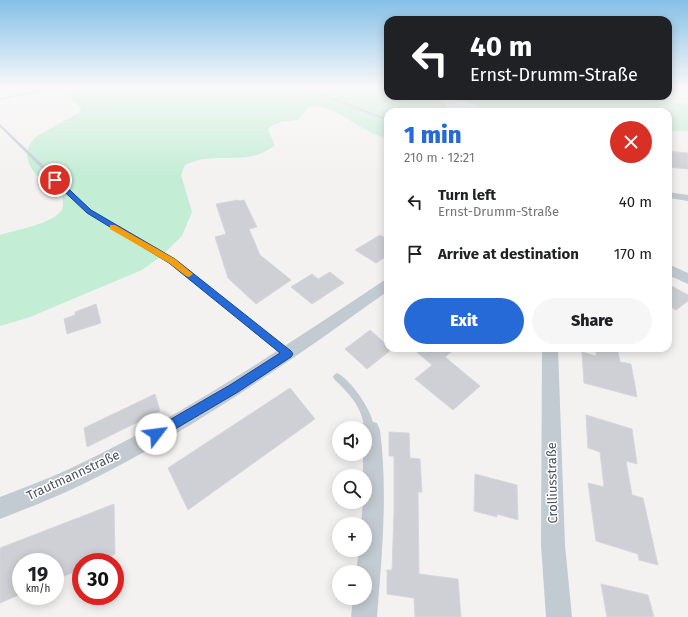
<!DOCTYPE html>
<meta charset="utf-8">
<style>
:root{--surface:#fff;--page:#f6f6f6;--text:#202124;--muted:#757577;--accent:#266ad8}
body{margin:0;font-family:"Fira Sans",sans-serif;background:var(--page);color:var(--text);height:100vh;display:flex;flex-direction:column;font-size:15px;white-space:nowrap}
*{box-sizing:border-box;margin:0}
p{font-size:13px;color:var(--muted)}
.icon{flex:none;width:22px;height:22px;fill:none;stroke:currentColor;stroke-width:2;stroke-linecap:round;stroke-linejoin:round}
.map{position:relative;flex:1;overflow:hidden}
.details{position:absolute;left:384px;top:108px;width:288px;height:244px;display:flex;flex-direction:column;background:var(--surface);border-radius:12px;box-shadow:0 2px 10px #0003}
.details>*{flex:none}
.guide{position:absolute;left:384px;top:16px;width:288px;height:84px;border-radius:12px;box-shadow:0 2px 10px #0003;background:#202124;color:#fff;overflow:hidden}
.controls{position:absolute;left:332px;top:421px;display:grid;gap:8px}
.controls a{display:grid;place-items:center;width:40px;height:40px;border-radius:50%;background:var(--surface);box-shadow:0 2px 10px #0003;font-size:20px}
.speed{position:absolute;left:12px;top:553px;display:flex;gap:8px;font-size:20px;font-weight:700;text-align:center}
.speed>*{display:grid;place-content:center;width:52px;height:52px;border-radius:50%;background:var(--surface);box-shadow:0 2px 10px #0003;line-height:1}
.speed small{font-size:10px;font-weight:400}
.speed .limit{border:6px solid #d22;background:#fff;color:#111}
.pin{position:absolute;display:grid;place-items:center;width:34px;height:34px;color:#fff;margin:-17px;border:2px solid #fff;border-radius:50%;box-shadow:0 1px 4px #0007}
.me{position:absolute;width:44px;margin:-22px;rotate:60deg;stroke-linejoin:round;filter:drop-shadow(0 0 3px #0008)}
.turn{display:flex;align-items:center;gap:14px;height:84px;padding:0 20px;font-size:18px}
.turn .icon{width:52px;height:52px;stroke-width:2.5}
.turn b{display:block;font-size:28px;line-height:34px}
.round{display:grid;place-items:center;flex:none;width:42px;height:42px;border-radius:21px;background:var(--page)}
.head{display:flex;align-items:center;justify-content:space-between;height:68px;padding:0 20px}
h1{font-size:24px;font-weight:800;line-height:30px;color:var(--accent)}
.cta{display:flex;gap:8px;margin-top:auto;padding:8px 20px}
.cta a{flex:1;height:46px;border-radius:24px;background:var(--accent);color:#fff;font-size:16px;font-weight:800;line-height:46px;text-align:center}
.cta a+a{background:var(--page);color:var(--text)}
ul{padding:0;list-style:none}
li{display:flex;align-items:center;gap:12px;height:52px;padding:0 20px}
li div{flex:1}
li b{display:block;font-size:15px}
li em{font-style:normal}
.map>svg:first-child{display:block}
.green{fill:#c4edd6}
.building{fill:#cfd0d5;stroke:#d6d7dc}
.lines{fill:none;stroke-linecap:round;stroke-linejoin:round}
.service{fill:#c3cbd2;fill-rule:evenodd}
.minor{fill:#c3cbd2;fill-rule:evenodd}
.route{fill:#266ad8;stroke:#19458c}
.slow{fill:#f59e0b}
.labels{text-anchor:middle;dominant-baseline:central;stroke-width:3;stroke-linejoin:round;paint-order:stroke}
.near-street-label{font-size:13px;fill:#4a535e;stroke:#fff}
</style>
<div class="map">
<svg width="688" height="617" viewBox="0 0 688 617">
<rect width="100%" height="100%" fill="#f3f2f1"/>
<g class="green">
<path d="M73 88H388V96H429L443 101 449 112H388V138C359 134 341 104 308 107L298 120 280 122 270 127 268 130 275 145C245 169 216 149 185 165L181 175 192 212 182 236 160 257 142 270 30 317 0 326V235C15 230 52 224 61 211 64 207 63 201 62 196 43 183 11 159 37 136L80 112 81 108 68 96Z"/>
<polygon points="449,96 632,96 688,104 688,131 668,131 668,112 492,112"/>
</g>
<g class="building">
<polygon points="668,151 688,153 688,169 668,167"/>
<polygon points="238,200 239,201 244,200 257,227 249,229 260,255 291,280 256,304 228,278 215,237 226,234 216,204"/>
<polygon points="380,235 388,240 388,255 376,263 355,250"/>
<polygon points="330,272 344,283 312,304 291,287 312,274 318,279"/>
<polygon points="668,284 688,295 688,301 676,310 668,305"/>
<polygon points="96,304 101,323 67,334 64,319 75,315 75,312"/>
<polygon points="370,330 388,346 388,348 392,349 367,369 345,349"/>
<polygon points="412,348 456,348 445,357 480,386 453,410 415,379 432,365"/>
<polygon points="596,348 617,348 620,362 631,364 637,397 584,383 582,352 596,356"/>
<polygon points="290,388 315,419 188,510 168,468"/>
<polygon points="155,394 160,411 87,447 84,428"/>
<polygon points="586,415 632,429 637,464 626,461 632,495 643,498 658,565 639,560 638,554 596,541 588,483 604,487 600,452 588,448"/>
<polygon points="389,432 409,433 410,458 420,459 422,492 418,492 419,574 458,579 461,617 415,617 414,598 387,594 387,570 392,570 394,512 394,456 389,456"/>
<polygon points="475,474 517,485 518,520 497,514 497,517 474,511"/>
<polygon points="114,504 115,554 97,562 81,562 81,569 55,580 55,562 21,562 21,594 0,603 0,548"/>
<polygon points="601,584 648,595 654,617 607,617"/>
</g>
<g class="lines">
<g class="service">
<polygon points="50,88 58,88 0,100 0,98"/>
<polygon points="301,88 307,88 388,119 388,121"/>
<polygon points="0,124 91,211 174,260 290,352 291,354 290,356 287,357 284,356 170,262 87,213 0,127"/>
<path d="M337 373C351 379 379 419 373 433L370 434 367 433C364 426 363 419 360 412 355 399 344 389 334 379L333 377 334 375Z"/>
</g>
<g class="minor">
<polygon points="668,192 688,195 688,201 668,198"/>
<polygon points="668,264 688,273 688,284 668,275"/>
<path d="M388 279V291C290 361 190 432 81 485 55 498 27 508 0 519V497C22 488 45 480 67 470 179 418 281 349 383 281Z"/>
<polygon points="542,348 558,348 565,545 572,617 546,617 541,545"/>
<path d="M370 421 377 423 380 430C388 493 382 554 377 617H351L353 598H365V572H356L359 550H365V524H361L363 502H365V476H363V454H365V428H361L363 423Z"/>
</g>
</g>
<linearGradient id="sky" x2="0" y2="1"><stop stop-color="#86c0e8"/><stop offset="0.5" stop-color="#faf9f9"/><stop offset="1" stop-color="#faf9f9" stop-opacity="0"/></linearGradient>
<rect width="688" height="175" fill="url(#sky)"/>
<polygon class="route" points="53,178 57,178 91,210 175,259 291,351 293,354 291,357 238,392 160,438 156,440 152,438 150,434 152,430 230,385 280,353 169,263 87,213 53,181"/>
<polygon class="slow" points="110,225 115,225 175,259 193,274 189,277 186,276 169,263 110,229"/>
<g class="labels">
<g class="near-street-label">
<text transform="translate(73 475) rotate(-25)">Trautmannstraße</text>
<text transform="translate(552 483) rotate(-91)">Crolliusstraße</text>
</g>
</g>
</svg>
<div class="controls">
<a><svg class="icon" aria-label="sound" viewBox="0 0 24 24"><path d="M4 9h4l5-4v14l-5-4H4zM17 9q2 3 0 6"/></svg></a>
<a><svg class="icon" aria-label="search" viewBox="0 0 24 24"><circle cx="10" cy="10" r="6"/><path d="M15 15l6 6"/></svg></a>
<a>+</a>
<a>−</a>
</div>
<div class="speed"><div>19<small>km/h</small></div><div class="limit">30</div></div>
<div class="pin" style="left:55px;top:180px;background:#d93025"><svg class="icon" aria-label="arrive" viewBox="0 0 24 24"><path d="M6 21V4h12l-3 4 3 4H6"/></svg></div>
<svg class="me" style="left:156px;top:434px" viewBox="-20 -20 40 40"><circle r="19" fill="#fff"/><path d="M0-13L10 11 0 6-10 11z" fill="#266ad8"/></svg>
<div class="guide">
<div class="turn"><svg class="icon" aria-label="left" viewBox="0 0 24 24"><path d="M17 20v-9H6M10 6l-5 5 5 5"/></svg><div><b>40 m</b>Ernst-Drumm-Straße</div></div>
</div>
<section class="details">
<div class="head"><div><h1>1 min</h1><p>210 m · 12:21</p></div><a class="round" style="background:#d93025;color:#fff"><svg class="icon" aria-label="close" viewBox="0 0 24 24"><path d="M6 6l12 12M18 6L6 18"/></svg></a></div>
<ul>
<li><svg class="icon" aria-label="left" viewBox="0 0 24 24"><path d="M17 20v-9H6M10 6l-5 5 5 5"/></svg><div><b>Turn left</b><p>Ernst-Drumm-Straße</p></div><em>40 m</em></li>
<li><svg class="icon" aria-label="arrive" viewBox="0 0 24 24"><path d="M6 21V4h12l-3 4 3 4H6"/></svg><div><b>Arrive at destination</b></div><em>170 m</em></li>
</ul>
<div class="cta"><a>Exit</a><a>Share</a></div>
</section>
</div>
